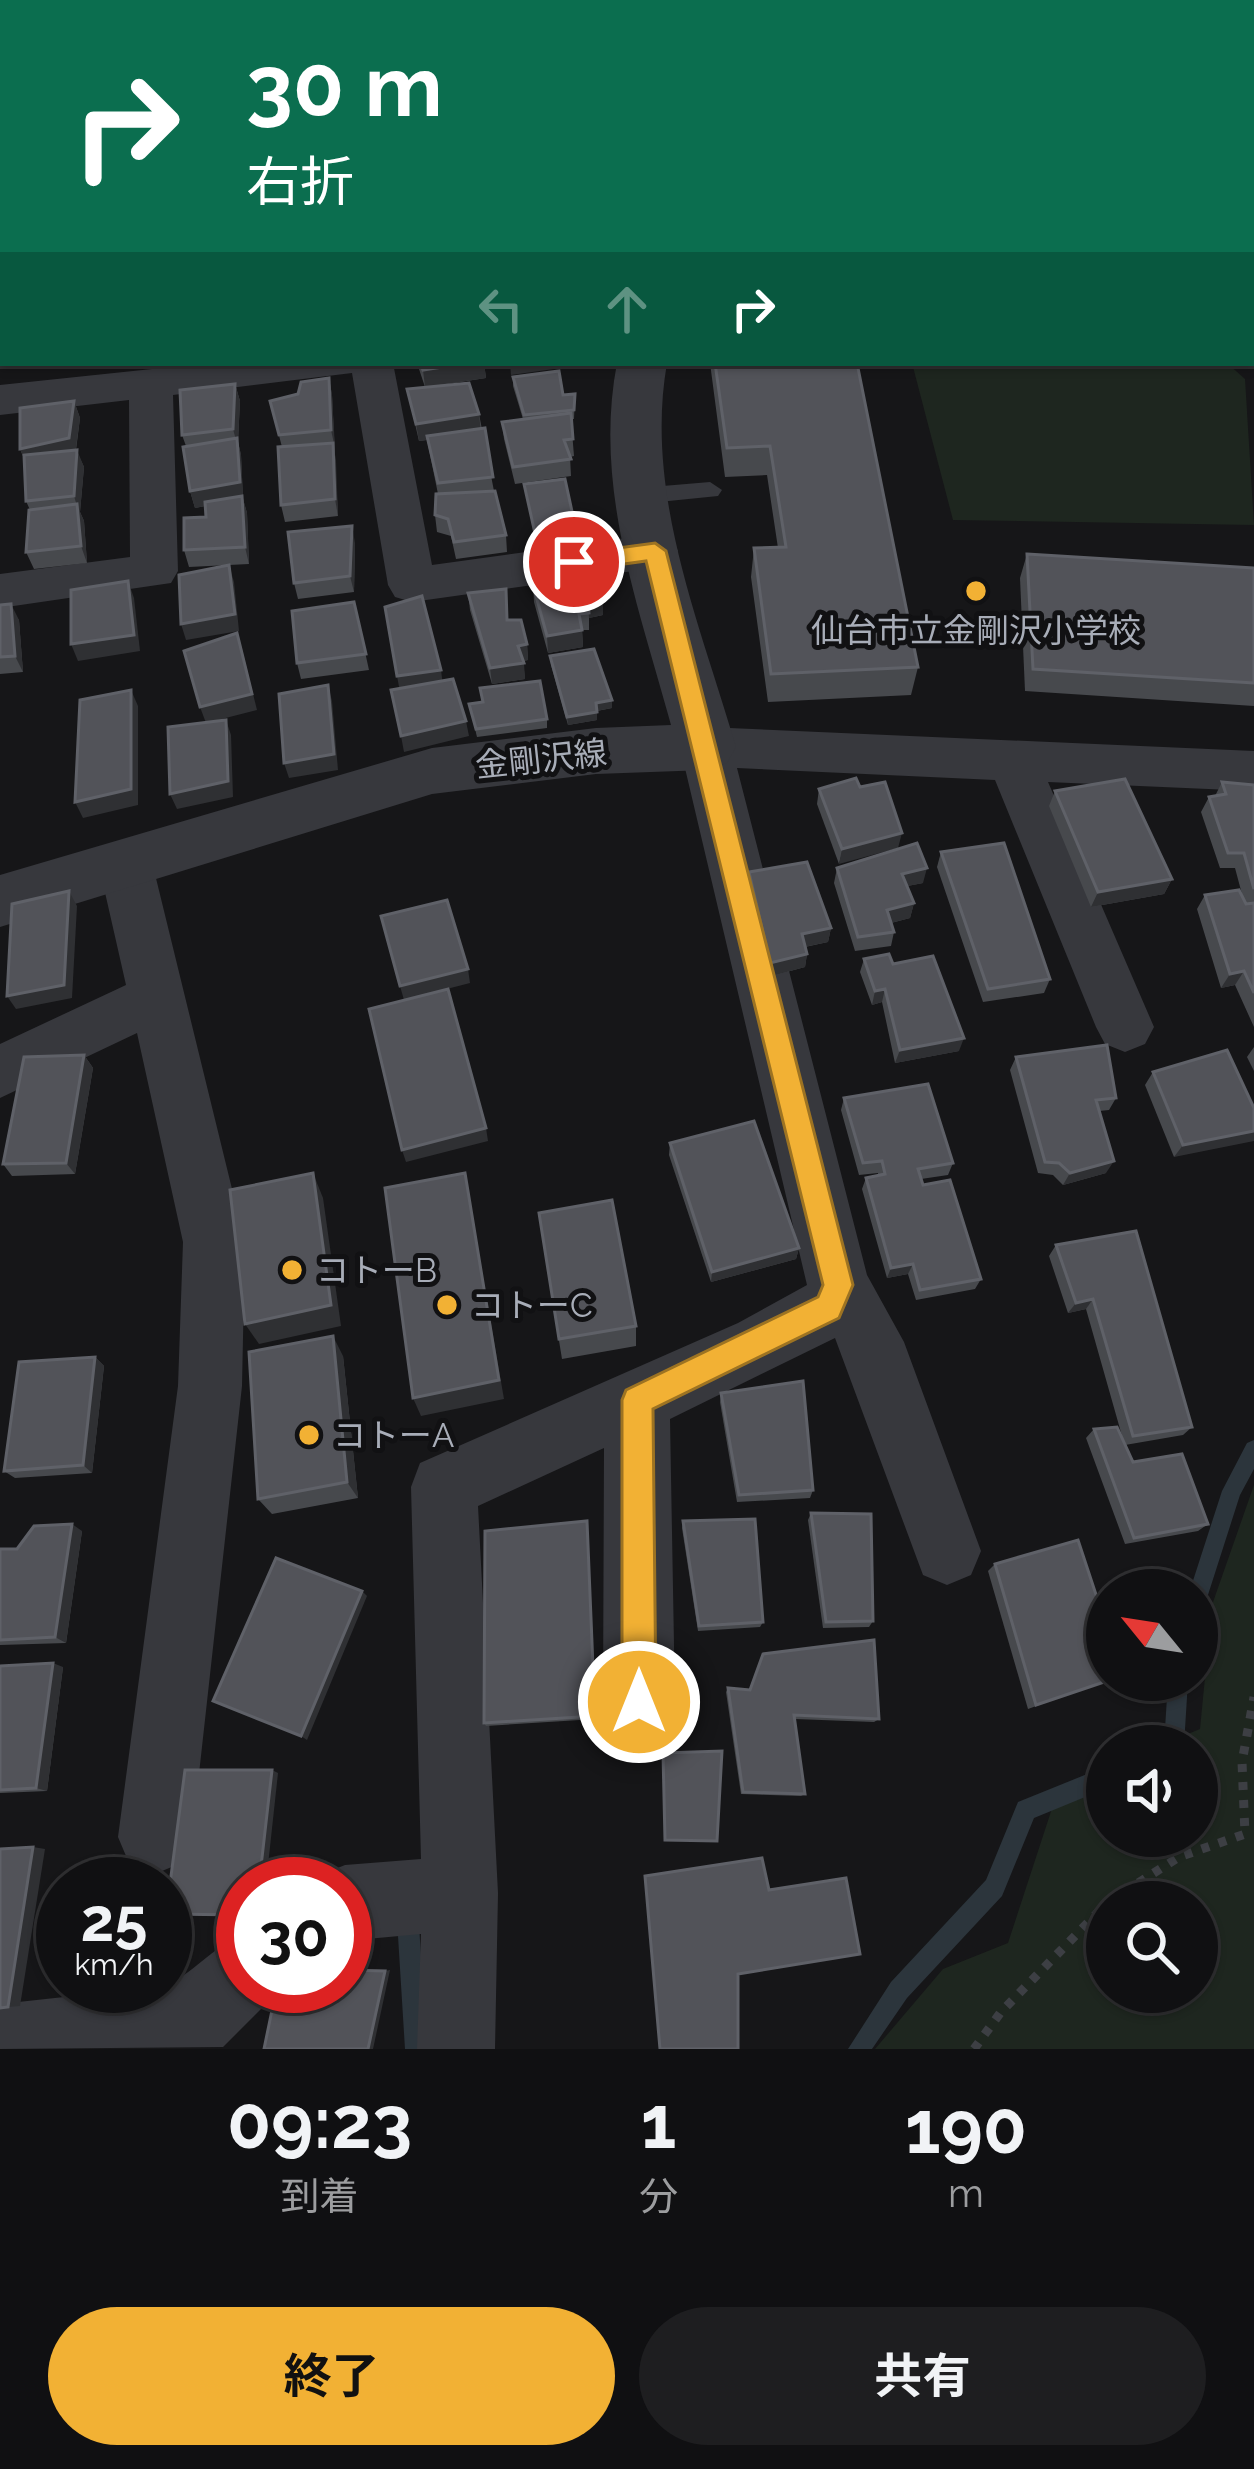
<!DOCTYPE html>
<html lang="ja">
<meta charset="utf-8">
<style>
:root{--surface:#101012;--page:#1e1e20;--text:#f1f3f6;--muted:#9c9d9f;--line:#303032;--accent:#f2b134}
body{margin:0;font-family:Raleway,"Noto Sans JP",sans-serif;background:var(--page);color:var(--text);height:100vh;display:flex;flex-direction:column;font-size:45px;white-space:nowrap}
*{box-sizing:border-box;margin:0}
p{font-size:39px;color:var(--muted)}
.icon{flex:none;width:66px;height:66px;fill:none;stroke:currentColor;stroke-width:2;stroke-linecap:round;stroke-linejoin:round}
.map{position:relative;height:2049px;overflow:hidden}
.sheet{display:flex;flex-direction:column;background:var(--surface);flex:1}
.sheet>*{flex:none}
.guide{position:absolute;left:0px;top:0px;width:1254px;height:366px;box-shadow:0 3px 9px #0004,0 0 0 3px var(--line);background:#0b6e4f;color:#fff;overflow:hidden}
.needle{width:78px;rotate:300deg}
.fabs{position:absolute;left:1086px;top:1569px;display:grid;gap:24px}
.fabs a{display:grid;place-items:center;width:132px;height:132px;border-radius:50%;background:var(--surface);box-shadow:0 3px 9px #0004,0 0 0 3px var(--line);font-size:60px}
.speed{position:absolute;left:36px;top:1857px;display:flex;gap:24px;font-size:60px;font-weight:700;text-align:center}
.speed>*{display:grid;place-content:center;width:156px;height:156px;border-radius:50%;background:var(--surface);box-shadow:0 3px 9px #0004,0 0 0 3px var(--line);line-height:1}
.speed small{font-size:30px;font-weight:400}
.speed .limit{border:18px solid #d22;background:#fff;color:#111}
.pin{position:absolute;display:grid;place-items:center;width:102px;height:102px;color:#fff;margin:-51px;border:6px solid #fff;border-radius:50%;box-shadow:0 3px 12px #0007}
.me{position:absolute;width:132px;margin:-66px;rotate:0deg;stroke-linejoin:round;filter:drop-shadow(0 0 9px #0008)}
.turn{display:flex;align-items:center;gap:42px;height:252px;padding:0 48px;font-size:54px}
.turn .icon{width:156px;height:156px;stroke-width:2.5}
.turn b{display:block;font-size:84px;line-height:102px}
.lanes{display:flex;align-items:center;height:114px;padding:0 48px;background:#0003;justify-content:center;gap:60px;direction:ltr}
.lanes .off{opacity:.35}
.eta{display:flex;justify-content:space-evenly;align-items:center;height:204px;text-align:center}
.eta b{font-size:72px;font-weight:700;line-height:84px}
.action{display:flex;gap:24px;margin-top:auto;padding:24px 48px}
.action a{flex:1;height:138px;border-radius:72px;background:var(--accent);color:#111;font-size:48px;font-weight:700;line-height:138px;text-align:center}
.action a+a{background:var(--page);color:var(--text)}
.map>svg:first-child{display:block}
.green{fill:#1e261f;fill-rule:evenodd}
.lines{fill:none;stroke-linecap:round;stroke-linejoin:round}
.stream{fill:#2c353c;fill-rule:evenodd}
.path{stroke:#3d3f44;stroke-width:9;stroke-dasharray:8 10;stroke-linecap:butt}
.service{fill:#37383d;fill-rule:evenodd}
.minor{fill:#37383d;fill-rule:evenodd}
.tertiary{fill:#37383d;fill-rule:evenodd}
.wall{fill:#47494d}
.shaded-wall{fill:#2f3033}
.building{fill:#525359;stroke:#5f6168;stroke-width:3}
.route{fill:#f2b134;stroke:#9d7322;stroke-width:3}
.poi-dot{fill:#f2b134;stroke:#111113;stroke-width:4.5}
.labels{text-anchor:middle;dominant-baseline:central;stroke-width:10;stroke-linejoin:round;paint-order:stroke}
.poi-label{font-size:33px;fill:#a8adb8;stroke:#111113;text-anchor:start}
.street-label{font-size:33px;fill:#a8adb8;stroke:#111113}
</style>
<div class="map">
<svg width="1254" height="2049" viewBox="0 0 1254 2049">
<rect width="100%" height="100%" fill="#161618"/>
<g class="green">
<polygon points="912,363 1227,363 1245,379 1254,525 953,520"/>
<path d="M1254 1485V2049H875L943 1969 1008 1943 1059 1787 1107 1767V1836H1197V1746H1159L1200 1729 1212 1605ZM1107 1902H1197V1992H1107Z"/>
</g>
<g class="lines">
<g class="stream">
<polygon points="1254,1440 1254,1469 1240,1495 1207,1598 1204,1605 1197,1608 1197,1590 1190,1590 1222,1491 1247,1443"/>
<polygon points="1168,1680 1188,1680 1184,1746 1164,1746"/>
<polygon points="1107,1766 1107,1788 1034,1818 1002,1896 907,1998 872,2049 848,2049 891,1982 986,1880 1018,1802"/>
<polygon points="408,1914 416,1917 419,1925 427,2049 405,2049 398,1936 392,1934 389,1926 392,1918"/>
</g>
<g class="path">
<polyline points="1108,1902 1179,1857 1245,1834 1242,1762 1254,1697"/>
<polyline points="974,2049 1001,2012 1107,1903"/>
</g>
<polygon class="service" points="710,482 722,490 718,496 639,504 627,496 639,488"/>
<g class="minor">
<polygon points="1251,311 1254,311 1254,341 1251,340"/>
<polygon points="209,363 393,363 432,565 655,534 672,539 678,551 672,563 655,568 412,602 395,597 388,585 352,373 173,395 178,571 171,583 0,608 0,574 130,557 129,400 0,415 0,385"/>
<polygon points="706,727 1254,751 1254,791 1048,782 1154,1027 1145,1044 1125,1052 1105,1044 1096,1027 995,780 737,768 867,1275 904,1342 981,1551 971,1575 947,1585 923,1575 835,1338 670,1419 675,1702 664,1727 639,1738 614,1727 603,1702 604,1448 478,1506 498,1893 495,2049 417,2049 421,1934 345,1941 345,1884 315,1884 318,1876 345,1865 421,1859 411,1487 420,1463 738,1323 807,1285 680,747 688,733"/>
<polygon points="126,844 145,851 153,866 245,1242 242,1386 192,1837 181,1863 155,1874 129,1863 118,1837 178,1386 183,1242 137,1033 0,1098 0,1044 126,985 99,866 107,851"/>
<path d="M243 1934V1986H276L270 2000 223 2047 0 2049V2004L165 1986C191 1975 213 1947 243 1934Z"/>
</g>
<g class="tertiary">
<polygon points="1045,0 1094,0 1096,3 1047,3"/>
<polygon points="1251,33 1254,34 1254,60 1251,59"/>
<path d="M617 363H667C644 494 700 623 736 747L727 763 706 770 596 774 432 794 0 927V875L432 748 596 728 671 725C639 607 593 487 617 363Z"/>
</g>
</g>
<g class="wall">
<polygon points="41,0 109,0 108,3 42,3"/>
<rect x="547" y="0" width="45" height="3"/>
<polygon points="675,0 821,0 820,3 667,3"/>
<polygon points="1251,171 1254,173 1254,264 1251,265"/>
<polygon points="417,363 484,363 486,378 428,387 479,414 494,491 506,535 507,552 456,559 451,536 437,532 435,515 438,494 427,440 419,441 407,389 425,387"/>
<polygon points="710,363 857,363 918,667 911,695 768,702 751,577 754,548 778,548 767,475 725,477"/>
<polygon points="513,377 563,395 575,394 574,419 571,419 574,456 570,457 571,476 515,484 504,439 502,422 523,419 513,386"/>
<polygon points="329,378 332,395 338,516 285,522 281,505 282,447 270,401 298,394"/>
<polygon points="235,384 240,401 238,442 241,455 243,499 247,513 249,564 189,567 184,550 206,517 205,506 195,508 190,491 186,446 182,435"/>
<polygon points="74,401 80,418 76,450 84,467 80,512 84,521 87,563 34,569 26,552 30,510 26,501 25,461 20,449"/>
<polygon points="355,543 354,592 298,599 294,583"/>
<polygon points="1027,554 1254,568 1254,706 1025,691 1020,578"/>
<polygon points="533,585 603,615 589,618 589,630 582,630 583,647 548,653 534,602"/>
<polygon points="468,593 508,620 527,644 528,660 523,661 525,679 492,684 470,610"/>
<polygon points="354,602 369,670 301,679 297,663"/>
<polygon points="0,605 19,620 23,672 0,674"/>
<polygon points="550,656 612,708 597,711 597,720 568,725 551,665"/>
<polygon points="469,704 547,719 547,728 477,737"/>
<polygon points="1222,782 1254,785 1254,903 1246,903 1254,903 1254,1027 1235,985 1221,988 1197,909 1205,895 1243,898 1235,868 1220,868 1201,812 1209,797 1215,796"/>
<polygon points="860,787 839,864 817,804 819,789"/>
<polygon points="1055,791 1172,879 1164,894 1091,907 1049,806"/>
<polygon points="941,852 1050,979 1044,993 983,1002 937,867"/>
<polygon points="837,868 923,883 907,886 914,903 910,918 891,923 894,932 891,946 855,951 834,883"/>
<polygon points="749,872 831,928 828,942 805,947 807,954 805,967 768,977 748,887"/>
<polygon points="864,959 893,964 959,1051 895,1063 882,1002 872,1005 860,972"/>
<polygon points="1254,1047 1254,1071 1247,1057"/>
<polygon points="84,1055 93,1068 75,1174 12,1176 3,1164"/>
<polygon points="1016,1057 1116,1098 1109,1110 1099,1111 1106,1173 1063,1185 1053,1175 1038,1173 1010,1070"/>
<polygon points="1153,1072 1254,1108 1174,1157 1145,1085"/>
<polygon points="844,1098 953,1163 948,1175 921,1179 981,1279 975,1289 916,1300 908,1274 887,1278 862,1189 866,1178 878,1175 878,1173 859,1175 841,1110"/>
<polygon points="670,1143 799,1248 796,1259 711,1282 669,1155"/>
<polygon points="542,1237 636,1326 636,1346 562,1359"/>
<polygon points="1056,1245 1192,1427 1183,1435 1125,1445 1133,1462 1208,1524 1198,1531 1125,1544 1086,1438 1094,1429 1124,1443 1086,1309 1068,1313 1049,1256"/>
<polygon points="343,1356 358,1498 272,1514 258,1499"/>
<polygon points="95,1357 104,1366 92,1473 15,1478 4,1471"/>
<polygon points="721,1393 813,1490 810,1498 737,1502 720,1402"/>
<polygon points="811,1513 873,1621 869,1627 823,1628 808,1520"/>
<polygon points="587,1521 596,1719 486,1726 484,1723"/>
<polygon points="683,1521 763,1622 760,1627 698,1631 682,1528"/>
<polygon points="82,1531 66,1643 0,1645 0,1549 17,1549"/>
<polygon points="995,1564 1107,1680 1028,1709 988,1571"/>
<polygon points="0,1666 63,1667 47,1791 0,1793"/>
<polygon points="728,1688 879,1719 874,1722 795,1719 805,1794 801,1796 741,1794 726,1692"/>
</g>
<g class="shaded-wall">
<polygon points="468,363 484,363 486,378 425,387 423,370"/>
<polygon points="510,363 568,363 568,367 511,375"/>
<polygon points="329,378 332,395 335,448 331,430"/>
<polygon points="235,384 240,401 238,442 241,455 243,499 247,513 249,564 245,547 242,499 195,508 190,491 237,444 233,429"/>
<polygon points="74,401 80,418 75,455 27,466 20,449"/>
<polygon points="479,414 481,432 419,441 416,424"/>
<polygon points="333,443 336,460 338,516 335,499"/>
<polygon points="77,450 84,467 80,512 84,521 87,563 81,546 77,506 74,496"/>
<polygon points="352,526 355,543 354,592 350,576"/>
<polygon points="576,530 576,539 537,547 536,538"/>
<polygon points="229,565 234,582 239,631 186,640 181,624"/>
<polygon points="128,581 134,598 140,651 78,661 71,644"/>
<polygon points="603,599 603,615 589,618 588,602"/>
<polygon points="11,604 19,620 23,672 15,656"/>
<polygon points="582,630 583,647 548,653 547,636"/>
<polygon points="527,644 528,660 520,662 518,646"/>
<polygon points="242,649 257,710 206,723 200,707"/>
<polygon points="524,663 525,679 492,684 490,668"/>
<polygon points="441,670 443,686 400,692 397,676"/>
<polygon points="328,685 332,701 338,770 289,778 284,763"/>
<polygon points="131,690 138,706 138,805 83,818 75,802"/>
<polygon points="612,700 612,708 596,711 596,703"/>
<polygon points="597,712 597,720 568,725 567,717"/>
<polygon points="226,720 231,735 233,797 177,809 170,794"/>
<polygon points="466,721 469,736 404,752 401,736"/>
<polygon points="902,833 898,848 839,864 842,849"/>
<polygon points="927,868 923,883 898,888 902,874"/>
<polygon points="1172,879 1164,894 1091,907 1098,892"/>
<polygon points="69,891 77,906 72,998 16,1009 7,996"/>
<polygon points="914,903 910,918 883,925 887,910"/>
<polygon points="831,928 828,942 799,948 802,934"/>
<polygon points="807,954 805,967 768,977 770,963"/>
<polygon points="468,969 470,983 404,1000 400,986"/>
<polygon points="1244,971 1235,985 1221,988 1230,974"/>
<polygon points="885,989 882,1002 872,1005 875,991"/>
<polygon points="964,1038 959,1051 895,1063 900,1050"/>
<polygon points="84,1055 93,1068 75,1174 66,1163"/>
<polygon points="486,1128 488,1141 406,1162 402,1150"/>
<polygon points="1254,1131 1254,1141 1174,1157 1183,1145"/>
<polygon points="1114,1161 1106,1173 1063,1185 1070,1173"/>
<polygon points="313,1173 323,1198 341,1326 259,1344 245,1324"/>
<polygon points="465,1173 504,1399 421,1416 413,1398"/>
<polygon points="799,1248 796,1259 711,1282 712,1272"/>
<polygon points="913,1264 908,1274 887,1278 891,1268"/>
<polygon points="1093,1299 1086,1309 1068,1313 1076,1303"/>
<polygon points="333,1336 343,1356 358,1498 347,1482"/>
<polygon points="95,1357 104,1366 92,1473 83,1465"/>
<polygon points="72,1524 82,1531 66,1643 55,1637"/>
<polygon points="362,1591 367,1596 307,1740 301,1736"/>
<polygon points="53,1663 63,1667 47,1791 36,1788"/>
<polygon points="272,1770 278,1773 266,1884 259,1884"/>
<polygon points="33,1847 45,1849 20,2006 8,2007"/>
<polygon points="390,1970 373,2049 368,2049 385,1971"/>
</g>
<g class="building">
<polygon points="169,0 216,0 215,3 168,3"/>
<polygon points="244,0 293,0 292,3 243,2"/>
<polygon points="326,0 356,0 355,3 325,3"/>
<polygon points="374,0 420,0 419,3 373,3"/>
<polygon points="445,0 485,0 484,3 444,3"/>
<polygon points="675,0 729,0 732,3 667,3"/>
<polygon points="758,0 795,0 791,3 768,3"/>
<polygon points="960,0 1020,0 1018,3 969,3"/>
<polygon points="1251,171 1254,173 1254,220 1251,218"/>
<polygon points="420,363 468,363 423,370"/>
<polygon points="715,363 857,363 918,667 771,674 754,548 786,547 770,446 727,448"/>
<polygon points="559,371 563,395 575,394 574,410 524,415 513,377"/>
<polygon points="329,378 331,430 279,435 270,401 298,394 301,382"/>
<polygon points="469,383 479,414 416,424 407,389"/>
<polygon points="235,384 233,429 182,435 180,390"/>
<polygon points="74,401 69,438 20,449 20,408"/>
<polygon points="571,413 573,439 564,440 571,459 513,467 502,422"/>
<polygon points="485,428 493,477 438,483 427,436"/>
<polygon points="237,438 240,482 190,491 183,447"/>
<polygon points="333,443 335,499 281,505 278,447"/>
<polygon points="77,450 74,496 26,501 24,455"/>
<polygon points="565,479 576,530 536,538 524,484"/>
<polygon points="495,491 506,535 454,542 448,519 435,515 436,494"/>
<polygon points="242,496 245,547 184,550 184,518 206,517 205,502"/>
<polygon points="77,504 81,546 26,552 29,510"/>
<polygon points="352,526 350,576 294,583 288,532"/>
<polygon points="1027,554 1254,568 1254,683 1033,669"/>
<polygon points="229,565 235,614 181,624 179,575"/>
<polygon points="593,575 603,599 588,602 589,613 579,614 582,630 547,636 533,585"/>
<polygon points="128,581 134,635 71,644 71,590"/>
<polygon points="506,589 507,620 521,620 527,644 518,646 524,663 490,668 468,593"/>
<polygon points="422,596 441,670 397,676 385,607"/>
<polygon points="354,602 366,654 297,663 292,611"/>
<polygon points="11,604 15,656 0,657 0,605"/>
<polygon points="237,633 252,694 200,707 184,651"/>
<polygon points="594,649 612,700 596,703 597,712 567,717 550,656"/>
<polygon points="453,679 466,721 401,736 391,690"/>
<polygon points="540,681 547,719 476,729 469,704 483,702 480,688"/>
<polygon points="328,685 334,754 284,763 279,694"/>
<polygon points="131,690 131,789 75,802 80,700"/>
<polygon points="226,720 228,781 170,794 168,727"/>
<polygon points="856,778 860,787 885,782 902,833 842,849 819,789"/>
<polygon points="1125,779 1172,879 1098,892 1055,791"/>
<polygon points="1222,782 1254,785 1254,889 1244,853 1228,853 1209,797 1226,794"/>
<polygon points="917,843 927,868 902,874 914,903 887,910 894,932 858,937 837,868"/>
<polygon points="1004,843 1050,979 988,989 941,852"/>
<polygon points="807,862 831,928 802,934 807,954 770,963 749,872"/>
<polygon points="1239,890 1246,904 1254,903 1254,993 1244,971 1230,974 1205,895"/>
<polygon points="69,891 64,985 7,996 12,904"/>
<polygon points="447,900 468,969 400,986 381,916"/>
<polygon points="889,954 893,964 933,956 964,1038 900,1050 885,989 875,991 864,959"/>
<polygon points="448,989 486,1128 402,1150 369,1009"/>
<polygon points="1107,1045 1116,1098 1096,1100 1114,1161 1070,1173 1059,1163 1045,1162 1016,1057"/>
<polygon points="1227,1050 1254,1108 1254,1131 1183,1145 1153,1072"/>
<polygon points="84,1055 66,1163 3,1164 24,1057"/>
<polygon points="928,1084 953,1163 918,1169 923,1185 950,1180 981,1279 920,1290 913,1264 891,1268 866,1178 885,1174 882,1161 863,1163 844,1098"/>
<polygon points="754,1121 799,1248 712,1272 670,1143"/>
<polygon points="313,1173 331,1305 245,1324 230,1190"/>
<polygon points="465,1173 499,1380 413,1398 385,1188"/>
<polygon points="612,1200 636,1326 559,1339 539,1213"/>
<polygon points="1136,1231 1192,1427 1133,1436 1093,1299 1076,1303 1056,1245"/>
<polygon points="333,1336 347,1482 258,1499 249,1352"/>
<polygon points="95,1357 83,1465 4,1471 19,1362"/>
<polygon points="803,1381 813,1490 739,1495 721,1393"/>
<polygon points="1117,1427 1133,1462 1182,1454 1208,1524 1134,1538 1094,1429"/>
<polygon points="811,1513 871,1514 873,1621 826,1622"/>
<polygon points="755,1519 763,1622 699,1626 683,1521"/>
<polygon points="587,1521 595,1716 484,1723 485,1531"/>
<polygon points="72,1524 55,1637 0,1640 0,1549 17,1549 34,1526"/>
<polygon points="1078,1540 1107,1628 1107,1680 1110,1680 1036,1705 995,1564"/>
<polygon points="276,1558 362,1591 301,1736 213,1701"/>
<polygon points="874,1640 879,1719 794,1715 805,1794 743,1792 728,1688 750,1690 763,1654"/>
<polygon points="53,1663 36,1788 0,1790 0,1666"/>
<polygon points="722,1751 717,1841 665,1840 663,1753"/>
<polygon points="185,1770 272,1770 259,1884 243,1884 243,1915 166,1914"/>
<polygon points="33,1847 8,2007 0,2008 0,1849"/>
<polygon points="762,1858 769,1890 846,1878 860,1954 738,1974 738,2049 660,2049 645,1876"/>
<polygon points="345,1970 385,1971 368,2049 264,2049 277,1986 345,1986"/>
</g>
<polygon class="route" points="655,543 666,551 853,1285 839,1318 653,1409 656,1702 651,1714 639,1719 627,1714 622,1702 622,1400 626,1390 818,1297 823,1285 646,561 574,571 563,562 574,554"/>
<g class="poi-dot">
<circle cx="976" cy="591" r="12"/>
<circle cx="292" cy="1270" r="12"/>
<circle cx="447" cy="1305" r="12"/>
<circle cx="309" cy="1435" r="12"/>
</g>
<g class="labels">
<g class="poi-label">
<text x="976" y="630" text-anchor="middle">仙台市立金剛沢小学校</text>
<text x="316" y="1270">コトーB</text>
<text x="471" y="1305">コトーC</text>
<text x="333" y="1435">コトーA</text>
</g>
<g class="street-label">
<text transform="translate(541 759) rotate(-6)">金剛沢線</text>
</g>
</g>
</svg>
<div class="fabs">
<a><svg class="needle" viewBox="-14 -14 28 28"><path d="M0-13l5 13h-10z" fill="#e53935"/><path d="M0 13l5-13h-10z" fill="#9c9d9f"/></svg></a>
<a><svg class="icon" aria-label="sound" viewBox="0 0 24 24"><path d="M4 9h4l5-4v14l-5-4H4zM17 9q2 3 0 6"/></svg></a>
<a><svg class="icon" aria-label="search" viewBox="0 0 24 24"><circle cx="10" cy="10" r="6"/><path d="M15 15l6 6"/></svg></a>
</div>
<div class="speed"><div>25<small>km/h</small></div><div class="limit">30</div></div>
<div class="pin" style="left:574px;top:562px;background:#d93025"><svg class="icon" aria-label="arrive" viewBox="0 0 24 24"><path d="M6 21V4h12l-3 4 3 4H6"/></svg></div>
<svg class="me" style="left:639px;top:1702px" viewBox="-20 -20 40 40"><circle r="17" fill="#f2b134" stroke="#fff" stroke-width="3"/><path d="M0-11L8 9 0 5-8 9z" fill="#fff"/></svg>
<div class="guide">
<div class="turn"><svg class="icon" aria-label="right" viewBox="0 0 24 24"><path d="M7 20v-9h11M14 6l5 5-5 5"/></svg><div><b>30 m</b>右折</div></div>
<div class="lanes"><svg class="icon off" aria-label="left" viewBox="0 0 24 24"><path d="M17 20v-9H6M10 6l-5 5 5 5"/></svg><svg class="icon off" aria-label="ahead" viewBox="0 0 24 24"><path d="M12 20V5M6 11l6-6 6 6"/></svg><svg class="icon" aria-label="right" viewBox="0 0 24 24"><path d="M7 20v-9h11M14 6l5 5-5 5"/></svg></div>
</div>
</div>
<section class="sheet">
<div class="eta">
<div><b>09:23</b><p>到着</p></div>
<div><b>1</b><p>分</p></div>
<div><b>190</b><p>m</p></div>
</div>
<div class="action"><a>終了</a><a>共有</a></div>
</section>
